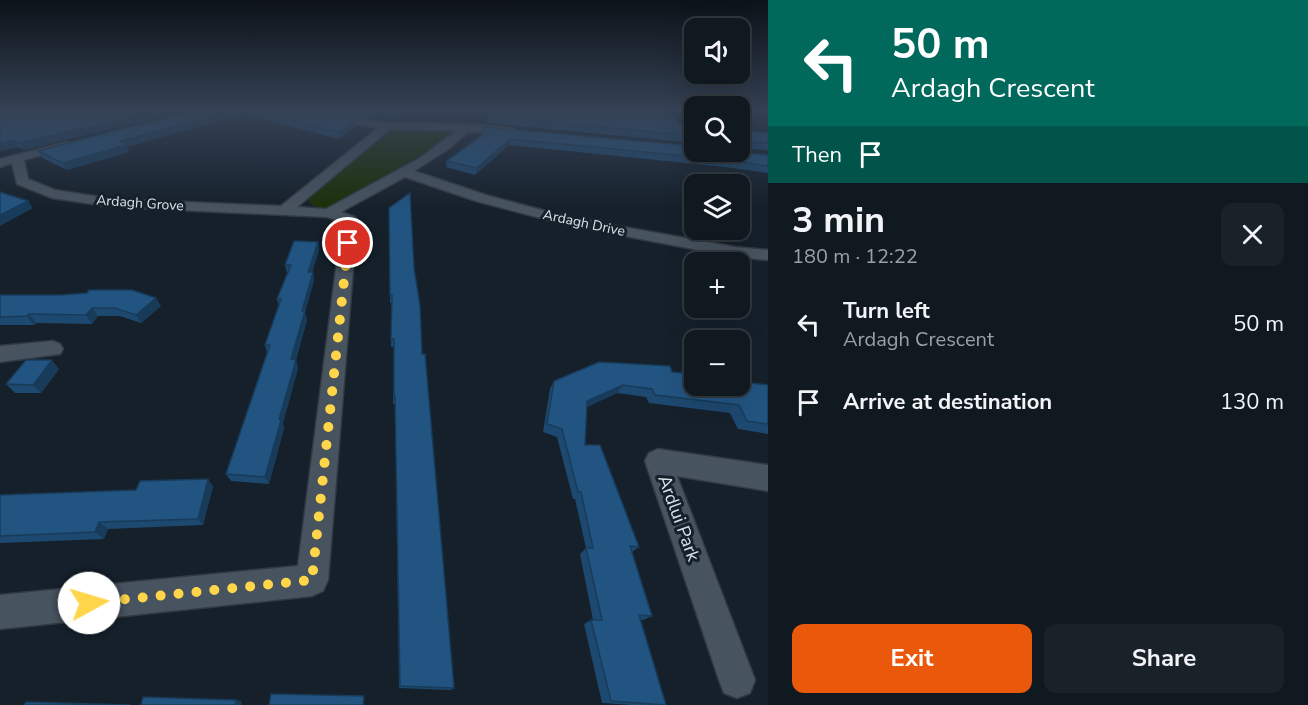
<!DOCTYPE html>
<meta charset="utf-8">
<style>
:root{--surface:#101820;--page:#192129;--text:#f1f3f6;--muted:#9ca0a5;--line:#30373e;--accent:#ea580c}
body{margin:0;font-family:"Nunito Sans",sans-serif;background:var(--page);color:var(--text);height:100vh;display:flex;flex-direction:column;font-size:22px;white-space:nowrap}
*{box-sizing:border-box;margin:0}
p{font-size:20px;color:var(--muted)}
.icon{flex:none;width:33px;height:33px;fill:none;stroke:currentColor;stroke-width:2;stroke-linecap:round;stroke-linejoin:round}
.map{position:relative;flex:1;overflow:hidden}
.sheet{display:flex;flex-direction:column;background:var(--surface);width:540px}
.sheet>*{flex:none}
.banner{background:#00695c;color:#fff;overflow:hidden}
.fabs{position:absolute;left:684px;top:18px;display:grid;gap:12px}
.fabs a{display:grid;place-items:center;width:66px;height:66px;border-radius:12px;background:var(--surface);box-shadow:0 6px 24px #0002,0 0 0 2px var(--line);font-size:30px}
.pin{position:absolute;display:grid;place-items:center;width:51px;height:51px;color:#fff;margin:-26px;border:3px solid #fff;border-radius:50%;box-shadow:0 2px 6px #0007}
.me{position:absolute;width:66px;margin:-33px;rotate:84deg;stroke-linejoin:round;filter:drop-shadow(0 0 4px #0008)}
.turn{display:flex;align-items:center;gap:21px;height:126px;padding:0 24px;font-size:27px}
.turn .icon{width:78px;height:78px;stroke-width:2.5}
.turn b{display:block;font-size:42px;line-height:51px}
.then{display:flex;align-items:center;height:57px;padding:0 24px;background:#0003;gap:12px;font-size:22px}
.round{display:grid;place-items:center;flex:none;width:63px;height:63px;border-radius:12px;background:var(--page)}
.summary{display:flex;align-items:center;justify-content:space-between;height:102px;padding:0 24px}
h1{font-size:36px;font-weight:700;line-height:45px}
.button{display:flex;gap:12px;margin-top:auto;padding:12px 24px}
.button a{flex:1;height:69px;border-radius:12px;background:var(--accent);color:#fff;font-size:24px;font-weight:700;line-height:69px;text-align:center}
.button a+a{background:var(--page);color:var(--text)}
ul{padding:0;list-style:none}
li{display:flex;align-items:center;gap:18px;height:78px;padding:0 24px}
li div{flex:1}
li b{display:block;font-size:22px}
li em{font-style:normal}
main{display:flex;flex:1;min-height:0}
.map>svg:first-child{display:block}
.green{fill:#1a3108}
.lines{fill:none;stroke-linecap:round;stroke-linejoin:round}
.street-casing{stroke:#323942;stroke-width:3}
.street{fill:#47535f;fill-rule:evenodd}
.wall{fill:#1d486f}
.shaded-wall{fill:#183b5a}
.building{fill:#225481;stroke:#183b5a;stroke-width:1.5}
.route{stroke:#ffd54a;stroke-width:10;stroke-dasharray:0 18}
.labels{text-anchor:middle;dominant-baseline:central;stroke-width:6;stroke-linejoin:round;paint-order:stroke}
.far-street-label{font-size:14px;fill:#dae2e9;stroke:#15202b}
.near-street-label{font-size:18px;fill:#dae2e9;stroke:#15202b}
</style>
<main>
<div class="map">
<svg width="768" height="705" viewBox="0 0 768 705">
<rect width="100%" height="100%" fill="#15202b"/>
<path class="green" d="M396 128 451 129 457 133 333 207C321 209 314 208 307 199L391 130Z"/>
<g class="lines">
<g class="street-casing">
<g id="street">
<polygon points="17,111 28,111 37,119 28,121"/>
<path d="M295 111H315L387 123 466 124 515 128 516 130 511 133 468 132 447 150 414 171 486 195 568 217 735 247 768 250V260L735 257 567 225 476 201 405 177 341 212 355 217 357 220 328 580 323 591 312 596 0 629V595L298 566 342 222 327 217 113 207 52 198 17 184 12 163 0 167V159L67 142 71 143V147L24 160 28 179 55 190 113 199 281 206 378 128 300 114ZM390 129 456 131 420 158 326 209 297 207Z"/>
<polygon points="53,341 60,344 63,349 60,354 0,362 0,346"/>
<polygon points="658,449 768,465 768,491 677,476 755,680 750,693 737,698 724,693 719,680 645,461 649,453"/>
</g>
</g>
<use href="#street" class="street"/>
</g>
<g class="wall">
<polygon points="31,111 183,111 24,150 18,147 0,151 23,116 34,114"/>
<polygon points="191,111 303,111 356,126 339,139 242,114 127,147 129,152 67,170 42,158 38,151"/>
<polygon points="327,111 409,111 401,117 377,114 368,118"/>
<polygon points="483,111 673,111 679,124 694,126 694,145 694,143 487,123 489,112"/>
<polygon points="740,130 768,133 768,150 740,148"/>
<polygon points="482,135 694,152 768,155 768,173 725,167 509,145 475,175 446,167 447,161"/>
<polygon points="389,208 414,268 454,688 451,690 399,688 395,404 393,404 394,347 391,347 392,303 390,303"/>
<polygon points="318,242 319,250 312,272 313,272 314,280 305,312 307,320 296,360 298,368 283,423 284,428 269,484 231,481 226,474 267,353 265,345 279,306 277,299 287,273 285,265"/>
<polygon points="0,295 161,306 141,323 120,316 98,316 92,324 36,323 34,325 0,325"/>
<polygon points="59,369 41,393 15,393 6,384"/>
<polygon points="672,372 694,386 768,385 768,434 738,429 730,413 649,403 646,397 617,393 587,407 585,445 639,547 632,552 652,616 643,620 640,620 666,705 632,705 602,703 584,624 591,620 593,620 580,554 586,548 575,499 573,499 557,437 543,432 550,389 554,381"/>
<polygon points="213,486 203,525 108,529 104,539 0,543 0,495 136,490"/>
</g>
<g class="shaded-wall">
<polygon points="155,111 183,111 24,150 20,143"/>
<polygon points="232,111 241,111 242,114 127,147 129,152 67,170 63,163 120,141"/>
<polygon points="368,111 377,111 377,114 368,118"/>
<polygon points="402,111 409,111 401,117"/>
<polygon points="356,120 356,126 339,139 339,132"/>
<polygon points="510,139 509,145 475,175 476,168"/>
<polygon points="14,140 18,147 0,151 0,143"/>
<polygon points="744,141 740,148 740,142"/>
<polygon points="28,201 33,208 0,226 0,215"/>
<polygon points="318,242 319,250 309,280 308,272"/>
<polygon points="313,272 314,280 305,312 307,320 293,368 291,359 302,311"/>
<polygon points="156,298 161,306 141,323 136,315"/>
<polygon points="92,308 98,316 92,324 86,315"/>
<polygon points="29,314 36,323 34,325 27,316"/>
<polygon points="52,360 59,369 41,393 33,385"/>
<polygon points="296,360 298,368 283,423 284,428 269,484 265,477 279,419"/>
<polygon points="623,385 617,393 582,409 587,401"/>
<polygon points="208,479 213,486 203,525 198,519"/>
<polygon points="99,522 108,529 104,539 95,532"/>
<polygon points="236,700 242,701 241,705 235,705"/>
</g>
<g class="building">
<polygon points="0,111 17,111 23,116 35,114 33,111 155,111 20,143 14,140 0,143"/>
<polygon points="191,111 232,111 120,141 126,145 63,163 38,151"/>
<polygon points="251,111 303,111 356,120 339,132"/>
<polygon points="490,111 673,111 679,124 694,126 694,136 488,116"/>
<polygon points="484,127 694,146 694,152 733,152 768,155 768,166 729,160 510,139 476,168 447,161 482,135"/>
<polygon points="740,130 768,133 768,143 740,142"/>
<polygon points="0,192 28,201 0,215"/>
<polygon points="410,193 414,268 420,306 422,354 425,354 454,688 400,686 395,396 394,396 394,339 391,339 392,295 390,295 389,208"/>
<polygon points="294,241 318,242 308,272 313,272 302,311 305,311 291,359 296,360 279,419 281,420 265,477 226,474 270,345 265,345 281,299 277,299 291,265 285,265"/>
<polygon points="89,290 132,290 156,298 136,315 115,308 92,308 86,315 29,314 27,316 0,317 0,295 61,295 87,293"/>
<polygon points="26,360 52,360 33,385 6,384"/>
<polygon points="599,362 670,366 672,372 694,374 694,386 740,386 740,382 768,385 768,424 747,421 739,405 655,395 652,389 623,385 587,401 585,445 600,445 639,547 630,546 652,616 639,615 666,705 611,701 591,620 602,620 586,548 593,548 581,492 578,492 562,429 547,424 554,381"/>
<polygon points="208,479 198,519 99,522 95,532 0,536 0,495 136,490 140,481"/>
<polygon points="271,694 364,696 363,705 269,705"/>
<polygon points="143,697 236,700 235,705 141,705"/>
<polygon points="26,702 130,705 24,705"/>
</g>
<linearGradient id="sky" x2="0" y2="1"><stop stop-color="#0c1218"/><stop offset="0.53" stop-color="#354255"/><stop offset="1" stop-color="#354255" stop-opacity="0"/></linearGradient>
<rect width="768" height="209" fill="url(#sky)"/>
<g class="lines">
<polyline class="route" points="89,603 312,580 348,243"/>
</g>
<g class="labels">
<g class="far-street-label">
<text transform="translate(140 203) rotate(4)">Ardagh Grove</text>
<text transform="translate(584 223) rotate(12)">Ardagh Drive</text>
</g>
<g class="near-street-label">
<text transform="translate(679 518) rotate(70)">Ardlui Park</text>
</g>
</g>
</svg>
<div class="fabs">
<a><svg class="icon" aria-label="sound" viewBox="0 0 24 24"><path d="M4 9h4l5-4v14l-5-4H4zM17 9q2 3 0 6"/></svg></a>
<a><svg class="icon" aria-label="search" viewBox="0 0 24 24"><circle cx="10" cy="10" r="6"/><path d="M15 15l6 6"/></svg></a>
<a><svg class="icon" aria-label="layers" viewBox="0 0 24 24"><path d="M12 4l9 5-9 5-9-5zM3 14l9 5 9-5"/></svg></a>
<a>+</a>
<a>−</a>
</div>
<div class="pin" style="left:348px;top:243px;background:#d93025"><svg class="icon" aria-label="arrive" viewBox="0 0 24 24"><path d="M6 21V4h12l-3 4 3 4H6"/></svg></div>
<svg class="me" style="left:89px;top:603px" viewBox="-20 -20 40 40"><circle r="19" fill="#fff"/><path d="M0-13L10 11 0 6-10 11z" fill="#ffd54a"/></svg>
</div>
<section class="sheet">
<div class="banner">
<div class="turn"><svg class="icon" aria-label="left" viewBox="0 0 24 24"><path d="M17 20v-9H6M10 6l-5 5 5 5"/></svg><div><b>50 m</b>Ardagh Crescent</div></div>
<div class="then">Then<svg class="icon" aria-label="arrive" viewBox="0 0 24 24"><path d="M6 21V4h12l-3 4 3 4H6"/></svg></div>
</div>
<div class="summary"><div><h1>3 min</h1><p>180 m · 12:22</p></div><a class="round"><svg class="icon" aria-label="close" viewBox="0 0 24 24"><path d="M6 6l12 12M18 6L6 18"/></svg></a></div>
<ul>
<li><svg class="icon" aria-label="left" viewBox="0 0 24 24"><path d="M17 20v-9H6M10 6l-5 5 5 5"/></svg><div><b>Turn left</b><p>Ardagh Crescent</p></div><em>50 m</em></li>
<li><svg class="icon" aria-label="arrive" viewBox="0 0 24 24"><path d="M6 21V4h12l-3 4 3 4H6"/></svg><div><b>Arrive at destination</b></div><em>130 m</em></li>
</ul>
<div class="button"><a>Exit</a><a>Share</a></div>
</section>
</main>
